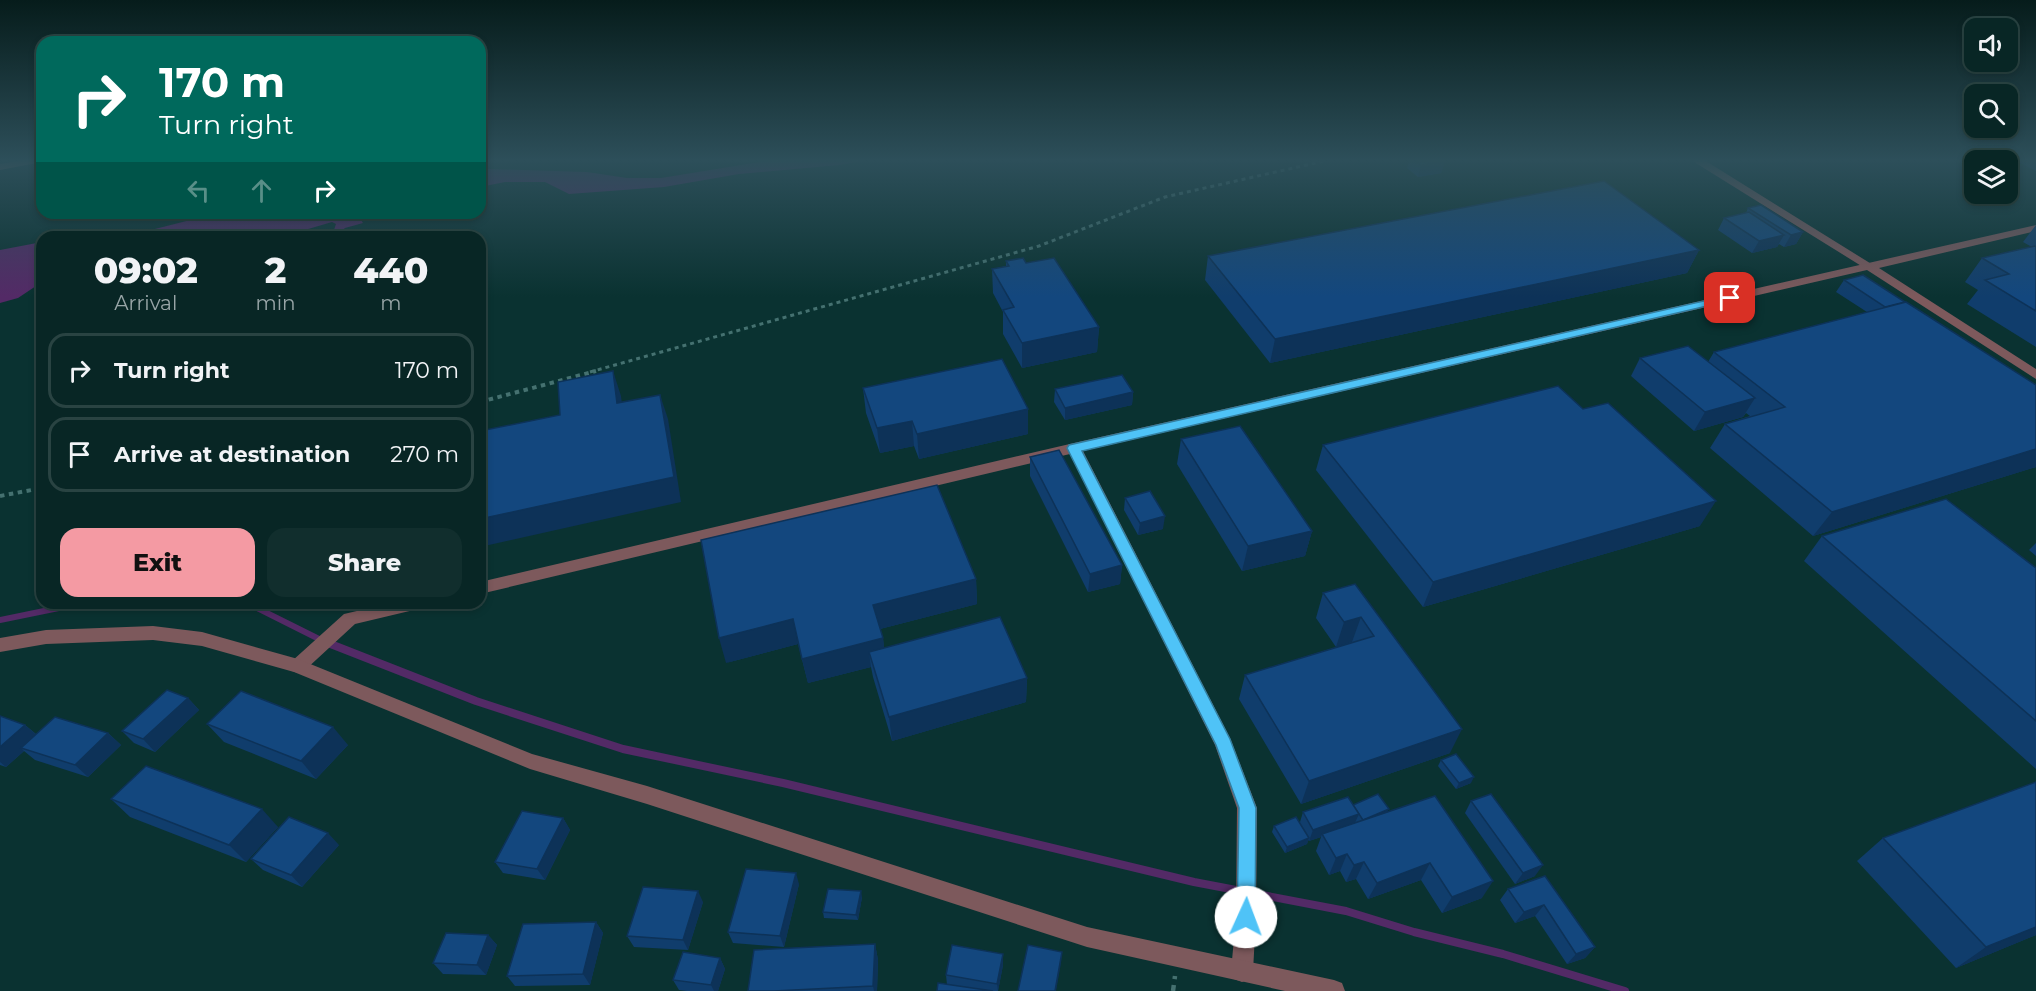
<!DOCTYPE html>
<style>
:root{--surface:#082625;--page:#112e2d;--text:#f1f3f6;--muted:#98a5a7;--line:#294342;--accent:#f49aa3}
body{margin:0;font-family:Montserrat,sans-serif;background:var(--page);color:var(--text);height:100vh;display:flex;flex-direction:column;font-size:22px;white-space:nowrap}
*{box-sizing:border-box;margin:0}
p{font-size:20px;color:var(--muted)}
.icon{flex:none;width:33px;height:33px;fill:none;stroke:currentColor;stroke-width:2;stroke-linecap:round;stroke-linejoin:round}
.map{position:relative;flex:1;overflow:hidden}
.drawer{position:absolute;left:36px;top:231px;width:450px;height:378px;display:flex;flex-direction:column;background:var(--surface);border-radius:18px;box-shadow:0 3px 9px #0003,0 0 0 2px var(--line)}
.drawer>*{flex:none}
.guide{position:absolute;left:36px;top:36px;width:450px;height:183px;border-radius:18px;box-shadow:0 3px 9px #0003,0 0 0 2px var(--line);background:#00695c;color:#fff;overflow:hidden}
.controls{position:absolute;left:1964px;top:18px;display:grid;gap:12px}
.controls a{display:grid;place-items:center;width:54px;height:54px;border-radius:12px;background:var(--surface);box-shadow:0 3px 9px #0003,0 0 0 2px var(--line);font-size:30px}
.pin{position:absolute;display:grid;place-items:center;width:51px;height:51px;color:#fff;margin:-26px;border-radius:12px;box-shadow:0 3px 9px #0006}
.me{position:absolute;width:66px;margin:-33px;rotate:2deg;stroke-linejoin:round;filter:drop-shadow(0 0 4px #0008)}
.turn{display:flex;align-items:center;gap:21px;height:126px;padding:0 24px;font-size:27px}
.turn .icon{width:78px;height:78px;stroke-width:2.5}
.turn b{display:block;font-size:42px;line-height:51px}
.lanes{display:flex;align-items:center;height:57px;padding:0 24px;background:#0003;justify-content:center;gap:30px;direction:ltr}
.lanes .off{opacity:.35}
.eta{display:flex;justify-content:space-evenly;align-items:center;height:102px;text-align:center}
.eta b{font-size:36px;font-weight:800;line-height:42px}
.action{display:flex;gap:12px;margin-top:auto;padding:12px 24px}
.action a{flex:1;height:69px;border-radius:18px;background:var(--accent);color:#111;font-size:24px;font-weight:800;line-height:69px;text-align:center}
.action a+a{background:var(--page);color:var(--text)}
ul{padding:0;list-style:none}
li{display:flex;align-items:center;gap:18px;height:75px;margin:0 12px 9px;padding:0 12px;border:3px solid var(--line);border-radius:18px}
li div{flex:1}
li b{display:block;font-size:22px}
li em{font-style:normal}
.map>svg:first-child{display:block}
.water{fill:#532a66}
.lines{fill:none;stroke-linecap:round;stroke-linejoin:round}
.stream-far1{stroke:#532a66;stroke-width:6}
.stream{stroke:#532a66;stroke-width:8}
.path-far2{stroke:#457170;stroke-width:3;stroke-dasharray:4 4;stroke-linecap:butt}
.path-far1{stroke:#457170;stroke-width:4;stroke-dasharray:4.5 4.5;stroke-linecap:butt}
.path{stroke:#457170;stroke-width:4.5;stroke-dasharray:6 6;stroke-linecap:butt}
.service{stroke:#7d595c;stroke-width:7}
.minor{fill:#7d595c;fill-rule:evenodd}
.tertiary{fill:#7d595c;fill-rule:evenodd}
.wall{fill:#103d6c}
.shaded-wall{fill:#0d3258}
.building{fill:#13477e;stroke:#0d3258;stroke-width:1.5}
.route{fill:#4fc3f7;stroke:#337fa1;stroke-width:1.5}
</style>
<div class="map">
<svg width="2036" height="991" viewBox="0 0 2036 991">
<rect width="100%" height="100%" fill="#0a3231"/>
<g class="water">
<polygon points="777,159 874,159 839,165 739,174 664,187 569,194 545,182 505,182 480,187 480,171 489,169 587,172 627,178 661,178"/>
<polygon points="218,213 368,213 360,218 363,223 345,228 338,234 333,233 336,224 332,222 281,237 93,237 151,230"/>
<polygon points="42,242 42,282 18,298 0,303 0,250"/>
</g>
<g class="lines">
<g class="stream-far1">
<polyline points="247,603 331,645"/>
<polyline points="0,620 83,603"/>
</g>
<polyline class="stream" points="328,643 476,701 623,749 783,783 1194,882 1346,911 1414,932 1503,954 1625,991"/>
<polyline class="path-far2" points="590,372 1039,246 1165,197 1333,159"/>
<g class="path-far1">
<polyline points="480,402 596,371"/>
<polyline points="0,496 42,488"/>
</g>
<polyline class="path" points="1173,991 1175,976"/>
<polyline class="service" points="1696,159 1868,266"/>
<g class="minor">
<polygon points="28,159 42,159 42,162 0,170 0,164"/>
<polygon points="2036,225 2036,231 1879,268 2036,369 2036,379 1867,270 1083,451 1230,738 1257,808 1256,917 1253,971 1250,979 1242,982 1234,979 1231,971 1236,917 1237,808 1215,745 1070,454 480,594 480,582 1074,443"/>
<polygon points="391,603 426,603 424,608 418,609 355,624 304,671 298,673 292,671 289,666 292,661 344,614"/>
</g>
<polygon class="tertiary" points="153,626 202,632 298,659 532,754 647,786 1087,927 1334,980 1342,983 1345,991 1285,991 1087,947 647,804 530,769 294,672 202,646 153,640 46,644 0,652 0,638 46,630"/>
</g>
<g class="wall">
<polygon points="1410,159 1442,159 1445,161 1441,173 1418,177 1407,168"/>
<polygon points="2012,159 2036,159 2036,171"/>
<polygon points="1748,208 1803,232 1796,244 1784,247 1779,244 1777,247 1752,253 1718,230 1724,218 1746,213"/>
<polygon points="2036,225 2036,347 1967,304 1978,290 1965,282 1982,258 2032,247 2023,242"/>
<polygon points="1699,250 1687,273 1270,363 1205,280 1208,256"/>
<polygon points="1006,261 1026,263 1099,327 1097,352 1022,368 1003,334 1003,312 993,293 992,269 1006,266"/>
<polygon points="1844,280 1905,303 2036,385 2036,467 1813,536 1710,448 1725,424 1750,416 1746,413 1743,417 1694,431 1631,376 1640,358 1708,362 1714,352 1867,312 1836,292"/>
<polygon points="863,388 1028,409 1028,434 919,459 914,446 880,453 866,413"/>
<polygon points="1055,389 1133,392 1132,405 1065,420 1054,402"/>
<polygon points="1181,439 1312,531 1305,556 1242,571 1177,464"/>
<polygon points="1323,445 1700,526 1423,607 1316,470"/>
<polygon points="1030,457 1122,565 1120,584 1088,592 1030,476"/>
<polygon points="1125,498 1163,529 1138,535 1124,510"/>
<polygon points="1822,536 2036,568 2036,769 1804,561"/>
<polygon points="2036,543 2036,556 2029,550"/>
<polygon points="976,579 977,604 880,629 883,638 884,648 1027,678 1026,702 892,741 873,677 871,667 808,683 798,644 726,663"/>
<polygon points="1355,584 1450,753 1301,804 1239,699 1245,675 1353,642 1336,647 1316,618 1323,593"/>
<polygon points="188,698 199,710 155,752 134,743 122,731"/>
<polygon points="0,716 25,725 36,734 108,733 121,745 88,777 35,760 24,751 6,767 0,765"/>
<polygon points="207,724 348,745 316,779 224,742"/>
<polygon points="1441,760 1471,783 1456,789 1438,766"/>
<polygon points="111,799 278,827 246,862 130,817"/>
<polygon points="1471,801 1535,876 1515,884 1465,813"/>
<polygon points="1353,805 1387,812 1482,898 1442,913 1421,880 1368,899 1356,879 1346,882 1340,871 1329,875 1316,851 1321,837 1309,841 1308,840 1307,844 1285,853 1272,832 1274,826 1300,822 1303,812"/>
<polygon points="563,818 570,830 545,880 503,873 495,862"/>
<polygon points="1883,838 2036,935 1956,968 1857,861"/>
<polygon points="339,845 302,887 263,870 251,859"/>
<polygon points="1545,876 1595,947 1585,958 1567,964 1535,916 1515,923 1500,900 1508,889"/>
<polygon points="799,884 784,947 733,943 728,932"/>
<polygon points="862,897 858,920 824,918 823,912"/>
<polygon points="703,902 688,950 634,947 627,936"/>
<polygon points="596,922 603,933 590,985 515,986 507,976"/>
<polygon points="488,935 497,945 486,975 443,974 433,963"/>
<polygon points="875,944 878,960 877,991 748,991"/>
<polygon points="720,958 725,969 718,991 687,991 679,990 673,980"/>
<polygon points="1003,965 998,991 937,991 947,985 946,975"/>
</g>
<g class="shaded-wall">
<polygon points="1445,161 1441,173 1418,177 1421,165"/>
<polygon points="1803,232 1796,244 1784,247 1791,235"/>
<polygon points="1784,235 1777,247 1752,253 1759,241"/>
<polygon points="1699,250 1687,273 1270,363 1275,339"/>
<polygon points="1099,327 1097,352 1022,368 1022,343"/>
<polygon points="613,371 621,396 625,428 617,403"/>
<polygon points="1133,392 1132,405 1065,420 1065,408"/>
<polygon points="660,395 668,419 681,502 480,547 480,519"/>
<polygon points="1755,398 1743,417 1694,431 1705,412"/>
<polygon points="1028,409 1028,434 919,459 917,434"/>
<polygon points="912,421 914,446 880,453 877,428"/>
<polygon points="2036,449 2036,467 1813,536 1832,512"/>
<polygon points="1716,501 1700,526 1423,607 1433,582"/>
<polygon points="1165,516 1163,529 1138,535 1140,523"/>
<polygon points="1312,531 1305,556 1242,571 1248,546"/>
<polygon points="1122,565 1120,584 1088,592 1090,574"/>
<polygon points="976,579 977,604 876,630 873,605"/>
<polygon points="1361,617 1352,642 1336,647 1344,622"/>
<polygon points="793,619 798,644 726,663 719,638"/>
<polygon points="883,638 886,663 869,652 871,667 808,683 802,659"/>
<polygon points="1027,678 1026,702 892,741 889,717"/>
<polygon points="188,698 199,710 155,752 143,739"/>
<polygon points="25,725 39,737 21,748 24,751 6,767 0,762 0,747"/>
<polygon points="333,727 348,745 316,779 301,761"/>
<polygon points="1462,729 1450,753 1301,804 1309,781"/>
<polygon points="108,733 121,745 88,777 75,765"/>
<polygon points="1474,777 1471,783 1456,789 1459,783"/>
<polygon points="262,809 278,827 246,862 229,845"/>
<polygon points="1389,809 1386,814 1363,820"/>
<polygon points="1359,814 1354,825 1322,834 1321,837 1309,841 1313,830"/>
<polygon points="563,818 570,830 545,880 537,869"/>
<polygon points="328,833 339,845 302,887 291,875"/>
<polygon points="1309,838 1307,844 1285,853 1287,847"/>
<polygon points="1347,854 1340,871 1329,875 1336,858"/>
<polygon points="1364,862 1356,879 1346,882 1354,865"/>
<polygon points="1430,863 1421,880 1368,899 1377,883"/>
<polygon points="1543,865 1535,876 1515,884 1523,873"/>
<polygon points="796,873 799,884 784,947 780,936"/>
<polygon points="1493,881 1482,898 1442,913 1452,897"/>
<polygon points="698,891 703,902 688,950 683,940"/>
<polygon points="861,891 862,897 858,920 856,915"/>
<polygon points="1544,905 1535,916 1515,923 1524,912"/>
<polygon points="596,922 603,933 590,985 583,974"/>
<polygon points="2036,927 2036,935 1956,968 1986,947"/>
<polygon points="488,935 497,945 486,975 477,965"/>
<polygon points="875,944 878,960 877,991 874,991 873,986"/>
<polygon points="1595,947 1585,958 1567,964 1576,954"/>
<polygon points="1062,952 1061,963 1056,991 1055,991"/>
<polygon points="1003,954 1003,965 998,991 997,984"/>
<polygon points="720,958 725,969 718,991 714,991 711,985"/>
</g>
<g class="building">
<polygon points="1413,159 1442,159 1445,161 1421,165"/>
<polygon points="1604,181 1699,250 1275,339 1208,256"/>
<polygon points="1761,205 1803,232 1791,235 1748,208"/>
<polygon points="1749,212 1784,235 1759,241 1724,218"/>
<polygon points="2035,246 2036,247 2036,311 1985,280 2009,274 1982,258"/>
<polygon points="1023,258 1026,263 1054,258 1099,327 1022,343 1003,310 1014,307 992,269 1009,266 1006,261"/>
<polygon points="1863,275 1905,302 1885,307 1844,280"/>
<polygon points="1906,302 2036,385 2036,449 1832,512 1725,424 1785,407 1714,352"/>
<polygon points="1688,346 1755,398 1705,412 1640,358"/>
<polygon points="1002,359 1028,409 917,434 912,421 877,428 863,388"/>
<polygon points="613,371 617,403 660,395 674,477 480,519 480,431 560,415 558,382"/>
<polygon points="1122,375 1133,392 1065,408 1055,389"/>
<polygon points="1558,386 1583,409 1608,403 1716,501 1433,582 1323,445"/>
<polygon points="1240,426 1312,531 1248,546 1181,439"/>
<polygon points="1059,450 1122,565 1090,574 1030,457"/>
<polygon points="937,485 976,579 873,605 883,638 802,659 793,619 719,638 701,540"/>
<polygon points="1150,491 1165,516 1140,523 1125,498"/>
<polygon points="1946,499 2036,568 2036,721 1822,536"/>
<polygon points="1355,584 1462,729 1309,781 1245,675 1374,636 1361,617 1344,622 1323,593"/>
<polygon points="1000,617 1027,678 889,717 869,652"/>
<polygon points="167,690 188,698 143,739 122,731"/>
<polygon points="241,691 333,727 301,761 207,724"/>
<polygon points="0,716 25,725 0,747"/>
<polygon points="55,717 108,733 75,765 21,748"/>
<polygon points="1456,754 1474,777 1459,783 1441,760"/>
<polygon points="146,766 262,809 229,845 111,799"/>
<polygon points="2036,782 2036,927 1986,947 1883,838"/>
<polygon points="1378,794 1389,809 1363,820 1353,805"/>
<polygon points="1491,794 1543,865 1523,873 1471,801"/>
<polygon points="1435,796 1493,881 1452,897 1430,863 1377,883 1364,862 1354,865 1347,854 1336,858 1322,834"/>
<polygon points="1348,797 1359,814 1313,830 1303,812"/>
<polygon points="522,811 563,818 537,869 495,862"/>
<polygon points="289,817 328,833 291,875 251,859"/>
<polygon points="1296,817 1309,838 1287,847 1274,826"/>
<polygon points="746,869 796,873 780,936 728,932"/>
<polygon points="1545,876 1595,947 1576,954 1544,905 1524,912 1508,889"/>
<polygon points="643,887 698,891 683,940 627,936"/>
<polygon points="828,889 861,891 856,915 823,912"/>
<polygon points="596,922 583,974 507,976 523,924"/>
<polygon points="446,933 488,935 477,965 433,963"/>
<polygon points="875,944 873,986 774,991 748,991 754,950"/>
<polygon points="952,945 1003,954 997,984 946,975"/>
<polygon points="1028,945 1062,952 1055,991 1018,991"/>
<polygon points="683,952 720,958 711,985 673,980"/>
<polygon points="938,983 993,991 937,991"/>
</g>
<linearGradient id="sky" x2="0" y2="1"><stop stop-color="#061c1b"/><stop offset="0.54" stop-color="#2d4f5a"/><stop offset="1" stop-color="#2d4f5a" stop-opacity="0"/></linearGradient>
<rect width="2036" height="297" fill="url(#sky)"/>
<polygon class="route" points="1730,295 1735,298 1733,300 1082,451 1230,739 1256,808 1255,917 1253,923 1246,926 1239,923 1237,917 1239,808 1216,745 1067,448 1069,445"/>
</svg>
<div class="controls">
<a><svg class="icon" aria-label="sound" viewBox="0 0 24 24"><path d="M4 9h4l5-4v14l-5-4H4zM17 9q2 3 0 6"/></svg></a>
<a><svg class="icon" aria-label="search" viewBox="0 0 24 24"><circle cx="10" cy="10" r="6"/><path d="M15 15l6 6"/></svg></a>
<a><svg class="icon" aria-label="layers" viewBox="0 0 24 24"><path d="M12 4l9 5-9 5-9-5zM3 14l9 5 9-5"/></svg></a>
</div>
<div class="pin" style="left:1730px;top:298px;background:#d93025"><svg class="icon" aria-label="arrive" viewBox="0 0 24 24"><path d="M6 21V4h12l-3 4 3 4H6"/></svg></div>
<svg class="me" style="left:1246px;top:917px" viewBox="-20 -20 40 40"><circle r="19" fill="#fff"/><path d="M0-13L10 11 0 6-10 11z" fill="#4fc3f7"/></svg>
<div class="guide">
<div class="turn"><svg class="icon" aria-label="right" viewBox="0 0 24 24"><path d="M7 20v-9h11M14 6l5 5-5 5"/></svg><div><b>170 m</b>Turn right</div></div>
<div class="lanes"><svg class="icon off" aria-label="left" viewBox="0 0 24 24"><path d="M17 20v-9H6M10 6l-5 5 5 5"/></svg><svg class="icon off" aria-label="ahead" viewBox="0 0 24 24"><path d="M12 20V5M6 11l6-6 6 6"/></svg><svg class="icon" aria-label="right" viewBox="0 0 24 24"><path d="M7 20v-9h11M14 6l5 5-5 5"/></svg></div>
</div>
<section class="drawer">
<div class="eta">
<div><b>09:02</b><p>Arrival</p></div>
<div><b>2</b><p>min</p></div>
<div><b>440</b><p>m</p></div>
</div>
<ul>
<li><svg class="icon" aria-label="right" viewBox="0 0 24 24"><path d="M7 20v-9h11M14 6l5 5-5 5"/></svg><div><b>Turn right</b></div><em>170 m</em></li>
<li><svg class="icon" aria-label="arrive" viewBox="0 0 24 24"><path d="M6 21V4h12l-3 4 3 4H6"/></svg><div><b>Arrive at destination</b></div><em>270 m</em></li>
</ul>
<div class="action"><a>Exit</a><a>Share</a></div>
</section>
</div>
